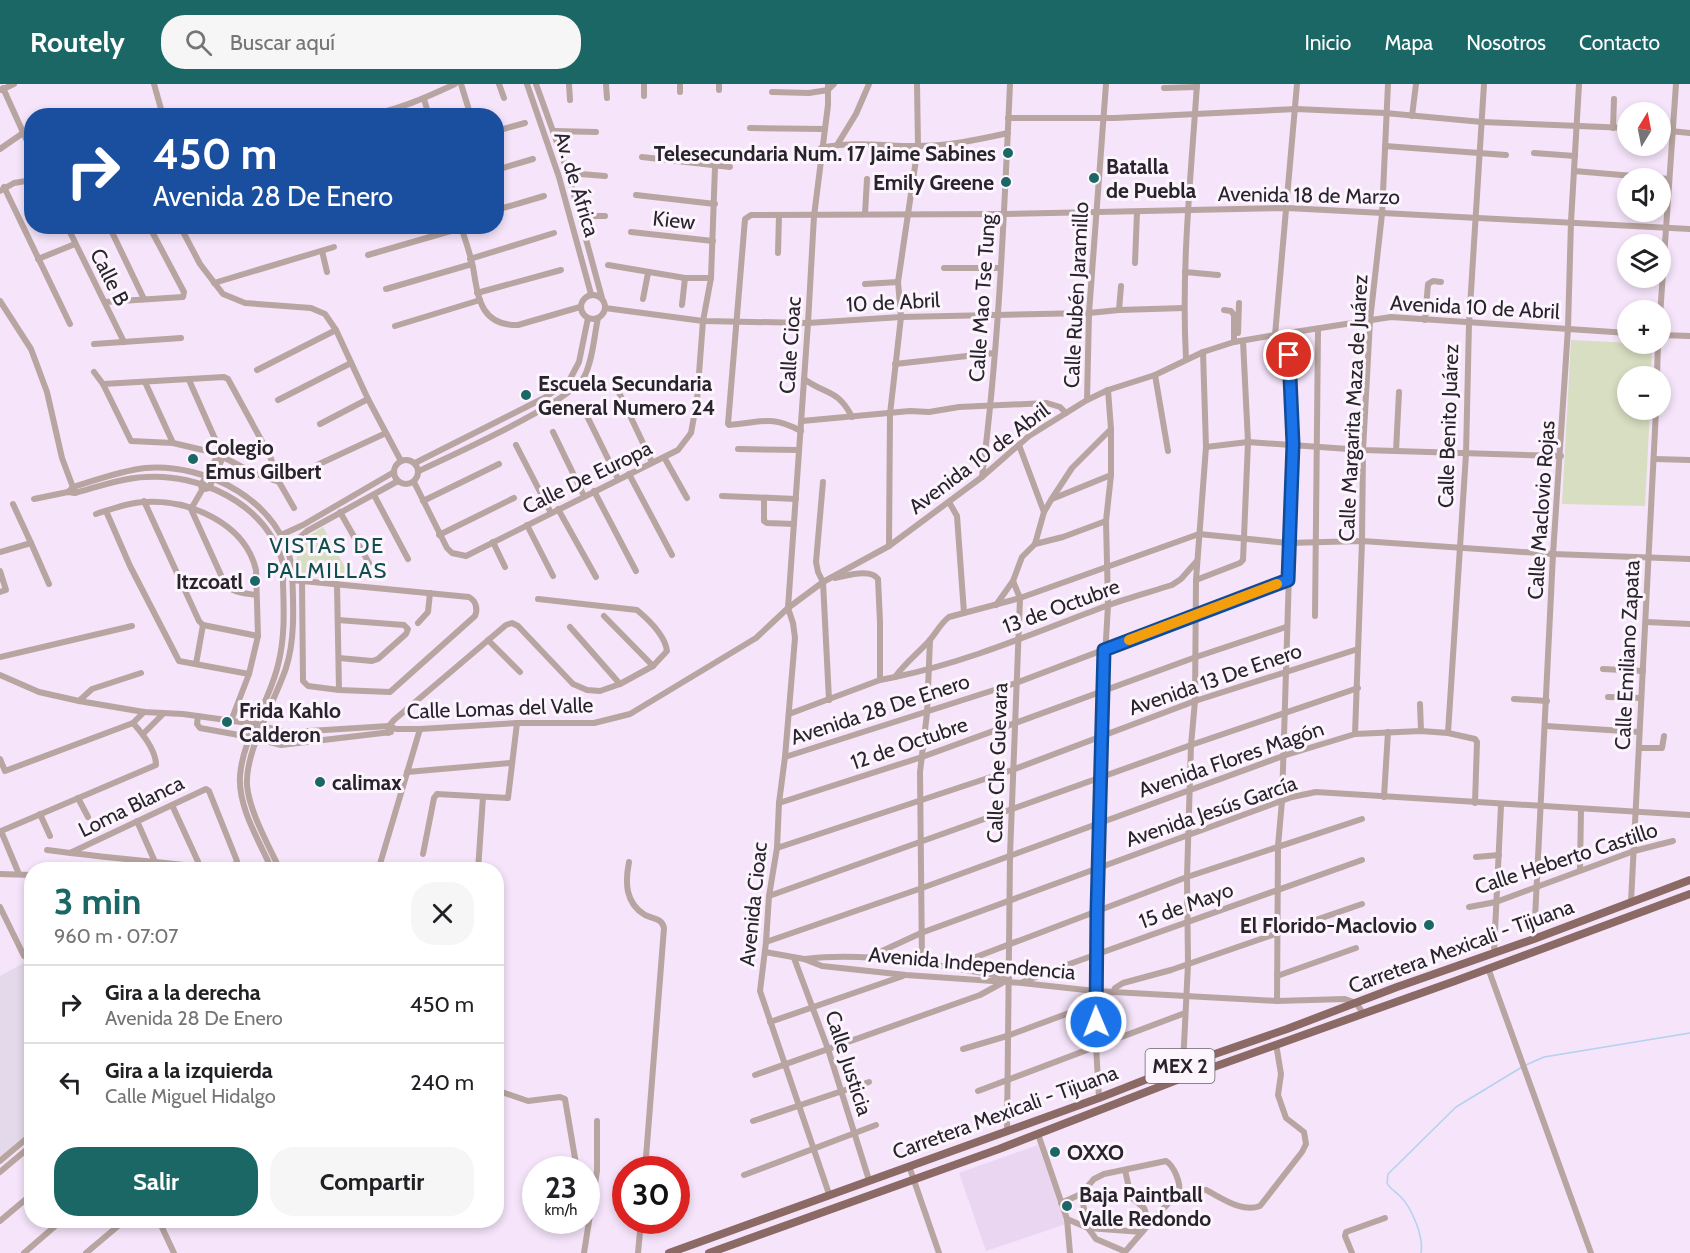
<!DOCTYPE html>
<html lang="es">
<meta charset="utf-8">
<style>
:root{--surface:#fff;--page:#f6f6f6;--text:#202124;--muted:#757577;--line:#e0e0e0;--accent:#1a6765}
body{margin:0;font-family:Cabin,sans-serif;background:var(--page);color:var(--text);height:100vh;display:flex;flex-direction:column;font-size:22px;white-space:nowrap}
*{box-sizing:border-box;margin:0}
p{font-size:20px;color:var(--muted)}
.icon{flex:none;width:33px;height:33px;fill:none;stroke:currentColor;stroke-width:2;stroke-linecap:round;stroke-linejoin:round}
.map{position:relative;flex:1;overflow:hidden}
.details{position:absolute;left:24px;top:778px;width:480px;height:366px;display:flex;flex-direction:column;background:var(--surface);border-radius:24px;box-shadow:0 3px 9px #0003}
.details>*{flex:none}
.hud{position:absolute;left:24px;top:24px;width:480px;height:126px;border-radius:24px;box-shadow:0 3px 9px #0003;background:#1a4fa0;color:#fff;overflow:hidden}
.needle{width:39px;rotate:10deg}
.buttons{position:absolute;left:1617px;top:18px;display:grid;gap:12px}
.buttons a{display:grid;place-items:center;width:54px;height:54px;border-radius:50%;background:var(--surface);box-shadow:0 3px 9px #0003;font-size:30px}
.speed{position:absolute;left:522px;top:1072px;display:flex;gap:12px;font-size:30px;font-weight:700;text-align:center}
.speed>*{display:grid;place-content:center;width:78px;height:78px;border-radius:50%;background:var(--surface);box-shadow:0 3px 9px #0003;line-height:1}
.speed small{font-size:15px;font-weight:400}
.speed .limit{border:9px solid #d22;background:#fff;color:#111}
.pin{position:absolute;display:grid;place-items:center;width:51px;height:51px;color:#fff;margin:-26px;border:3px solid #fff;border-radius:50%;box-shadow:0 2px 6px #0007}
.me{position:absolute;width:66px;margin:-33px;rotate:359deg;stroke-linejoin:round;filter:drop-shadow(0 0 4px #0008)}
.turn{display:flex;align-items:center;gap:21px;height:126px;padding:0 30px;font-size:27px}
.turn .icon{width:78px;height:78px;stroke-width:2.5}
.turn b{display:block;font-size:42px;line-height:51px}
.round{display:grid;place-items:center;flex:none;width:63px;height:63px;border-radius:24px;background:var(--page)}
.summary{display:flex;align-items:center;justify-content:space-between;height:102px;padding:0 30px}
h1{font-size:36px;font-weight:700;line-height:45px;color:var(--accent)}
.cta{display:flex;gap:12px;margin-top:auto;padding:12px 30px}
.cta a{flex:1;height:69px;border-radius:24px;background:var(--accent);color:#fff;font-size:24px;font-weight:700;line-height:69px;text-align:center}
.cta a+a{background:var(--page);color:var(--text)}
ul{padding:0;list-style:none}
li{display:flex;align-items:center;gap:18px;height:78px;padding:0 30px;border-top:2px solid var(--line)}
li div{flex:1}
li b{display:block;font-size:22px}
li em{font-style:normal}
header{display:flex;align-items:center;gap:36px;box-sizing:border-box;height:84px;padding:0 30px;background:var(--accent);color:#fff}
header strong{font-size:28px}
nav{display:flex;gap:33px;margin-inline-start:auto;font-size:21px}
.search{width:420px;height:54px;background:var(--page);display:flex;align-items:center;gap:15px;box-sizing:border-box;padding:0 21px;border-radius:24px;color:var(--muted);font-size:22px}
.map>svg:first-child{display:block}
.built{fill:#ebd6f2}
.education{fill:#e4d8eb}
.green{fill:#d8dec1}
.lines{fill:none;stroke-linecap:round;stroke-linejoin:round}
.stream{stroke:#b2d2ef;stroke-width:1.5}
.minor{stroke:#b8a4a1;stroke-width:6}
.major{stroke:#8b6964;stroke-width:8}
.route-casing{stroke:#114b97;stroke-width:15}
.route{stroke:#1a73e8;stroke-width:10}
.slow{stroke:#f59e0b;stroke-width:10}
.poi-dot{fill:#1a6765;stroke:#fcf5fe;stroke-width:2}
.labels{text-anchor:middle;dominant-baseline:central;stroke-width:6;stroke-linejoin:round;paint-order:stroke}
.shield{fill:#fcf5fe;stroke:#68626a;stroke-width:1.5}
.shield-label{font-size:20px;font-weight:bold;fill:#29232b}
.poi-label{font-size:21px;font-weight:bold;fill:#29232b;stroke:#fcf5fe;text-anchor:start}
.street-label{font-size:21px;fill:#29232b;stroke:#fcf5fe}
.neighbourhood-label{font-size:22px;letter-spacing:1.5px;fill:#104e4c;stroke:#fcf5fe}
</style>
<header>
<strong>Routely</strong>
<div class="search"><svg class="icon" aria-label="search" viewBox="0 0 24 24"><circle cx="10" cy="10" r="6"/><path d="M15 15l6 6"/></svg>Buscar aquí</div>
<nav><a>Inicio</a><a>Mapa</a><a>Nosotros</a><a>Contacto</a></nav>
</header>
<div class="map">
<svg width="1690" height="1169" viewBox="0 0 1690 1169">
<rect width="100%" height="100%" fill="#f5e4fa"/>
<polygon class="built" points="1038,1061 1066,1140 986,1167 959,1089"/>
<polygon class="education" points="31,875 31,1053 0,1079 0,892"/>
<g class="green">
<polygon points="1571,256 1652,260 1651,292 1628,292 1628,326 1650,326 1645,422 1562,420"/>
<path d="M323 443 348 489V496L297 492C296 460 295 460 323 443Z"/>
</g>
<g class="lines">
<g class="stream">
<polyline points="1526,981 1544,973 1690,949"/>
<path d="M1421 1169C1424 1153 1412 1124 1400 1112 1395 1107 1390 1105 1387 1099L1388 1090 1456 1023 1522 983"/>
</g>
<g class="minor">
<polyline points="154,0 163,32"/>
<polyline points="461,0 469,26"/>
<polyline points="499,0 504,14"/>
<polyline points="527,0 559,93 591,210"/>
<polyline points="536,0 568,89 602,214"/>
<polyline points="569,0 570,16"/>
<polyline points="606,0 607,14"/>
<polyline points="644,0 644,12"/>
<polyline points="719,0 719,6"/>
<polyline points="828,0 828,21 814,132 808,239 788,524 793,539 795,554 785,673 779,719 777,764 769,812 766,858 760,907 829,1110"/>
<polyline points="3,4 32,68"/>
<polyline points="1164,4 1197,3"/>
<polyline points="1,6 14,0"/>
<polyline points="680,8 680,0"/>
<polyline points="772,8 809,9 828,6 834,0"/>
<polyline points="424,15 429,32"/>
<path d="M363 32C396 27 425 14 455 0"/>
<polyline points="1412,32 1416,0"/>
<polyline points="1008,34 1115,34 1296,25 1385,29 1482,38 1628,44"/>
<polyline points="750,44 824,45"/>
<polyline points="1613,44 1614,15"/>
<polyline points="1660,46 1690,49"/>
<polyline points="496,47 525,39"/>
<polyline points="554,47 596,48"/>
<polyline points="837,61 856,30 869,0"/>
<polyline points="1385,62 1506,71"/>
<path d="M821 64C852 57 884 62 915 62 947 62 977 56 1008 49"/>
<polyline points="0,65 23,49 32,49"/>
<polyline points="1534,69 1575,72"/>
<polyline points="642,73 730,83"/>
<polyline points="496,86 533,75"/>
<polyline points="1574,87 1669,95"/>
<polyline points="568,89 605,92"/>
<polyline points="4,103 70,240"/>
<polyline points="0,107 14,99 32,96"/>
<polyline points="636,111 715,120"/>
<polyline points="496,126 544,112"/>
<polyline points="865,130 867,95"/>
<polyline points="580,132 605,132"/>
<polyline points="67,142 124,258"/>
<polyline points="109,142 144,215"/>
<polyline points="180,142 200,180 223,210 245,219 311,224 325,230 336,246 368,315 401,377"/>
<path d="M461 142C465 156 470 169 473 183 478 213 480 242 518 241L580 223"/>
<polyline points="151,147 161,142"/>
<polyline points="631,148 713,157"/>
<polyline points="322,167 327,188"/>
<polyline points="778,169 779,131"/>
<polyline points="368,171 461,144"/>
<polyline points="38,175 75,160"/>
<polyline points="470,175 554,149"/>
<polyline points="1135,179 1137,128"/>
<polyline points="608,181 685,194 711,194"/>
<polyline points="944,184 999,184"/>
<polyline points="1185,188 1218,191"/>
<polyline points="214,199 334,163"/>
<polyline points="865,200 898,198"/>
<polyline points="386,205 472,180"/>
<polyline points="477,209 561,186"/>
<circle cx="593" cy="223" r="12"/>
<polyline points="643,215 648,189"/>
<polyline points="0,217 31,265 47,308 62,374 74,406"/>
<polyline points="105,218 183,213 184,208 149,142"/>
<polyline points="682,221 685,194"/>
<polyline points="605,224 703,237 808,239 901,233 1089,229 1119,226 1184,224"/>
<polyline points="1119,226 1121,202"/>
<polyline points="1224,226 1231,227 1234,231 1234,258"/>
<polyline points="1660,232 1676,0"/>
<polyline points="1425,236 1428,200 1433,197 1441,198"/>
<polyline points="395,242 480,216"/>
<polyline points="1238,249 1239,219"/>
<polyline points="1275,251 1297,0"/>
<polyline points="1660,251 1690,252"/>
<polyline points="94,260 181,254"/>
<path d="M1186 275C1181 183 1191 92 1197 0"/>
<polyline points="895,280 994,269"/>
<polyline points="257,286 336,246"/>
<polyline points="94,288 103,300 131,357 173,359 203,366 223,373 256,390 279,398"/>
<polyline points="1155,291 1168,367"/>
<polyline points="1657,292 1658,260"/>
<path d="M804 295C826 311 838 305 852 333"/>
<polyline points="189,296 223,373 209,404 205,405"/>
<polyline points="145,298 173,359"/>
<polyline points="103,300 224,293 228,295 270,372 279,398 294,424"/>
<polyline points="615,300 652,378"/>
<polyline points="278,316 351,279"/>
<polyline points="1087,316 1089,229 1106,0"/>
<polyline points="585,328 618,395"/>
<polyline points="802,337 910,327 929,328 959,323 1047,319 1060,323 1066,329"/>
<polyline points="320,340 368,315"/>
<path d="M801 347C770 330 761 339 729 341L728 340 745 135 751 131 1004 130 1287 124 1690 145"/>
<polyline points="553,348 584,412"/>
<polyline points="516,361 551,429"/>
<polyline points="1019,361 1044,428"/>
<polyline points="1206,363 1248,358 1363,366 1561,372"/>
<polyline points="738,365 799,366"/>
<path d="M221 366 201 401 202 406 191 425 225 500C233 509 244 509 256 511"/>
<polyline points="1396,367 1399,308"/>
<polyline points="664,373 687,414"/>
<polyline points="1655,375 1690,376"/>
<circle cx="406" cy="388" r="12"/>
<polyline points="415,379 544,314 569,297 579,278 588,234"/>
<polyline points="317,381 386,349"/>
<path d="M419 387C452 371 569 319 584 293 593 276 594 252 598 234"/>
<polyline points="629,390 672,471"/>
<path d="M982 393C999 263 1004 131 1010 0"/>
<polyline points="414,398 447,464 452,469 466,472 678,366 691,349 697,316 703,237 711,194 715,83"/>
<polyline points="823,398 816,478 818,488 823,498 829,616"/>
<polyline points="594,407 636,487"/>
<path d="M68 408 73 403C96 396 120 387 145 384 208 379 282 418 292 484 293 517 296 553 286 584 275 617 245 667 247 701 249 727 269 762 280 786"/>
<polyline points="374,411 408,475"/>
<polyline points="722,412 796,415"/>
<polyline points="764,414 764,437 767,439 794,440"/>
<path d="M34 415 68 408 75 409C97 403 122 394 145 393 199 389 263 419 281 473 284 481 283 491 283 500 284 527 285 554 278 581 269 619 243 653 240 692 238 724 260 758 272 786"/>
<polyline points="1052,415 1111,391"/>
<polyline points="144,417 199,537 203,541 258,552"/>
<polyline points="423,417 499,380"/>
<polyline points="949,418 957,432 964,529"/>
<polyline points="558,425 596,493"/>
<polyline points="106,427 130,482 179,577 249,590"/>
<polyline points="340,428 369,479"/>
<path d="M96 430C112 425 129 418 146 418 190 416 245 439 256 486L258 552 249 590 231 637"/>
<polyline points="527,441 553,492"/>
<polyline points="281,451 303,441 394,388"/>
<polyline points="439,451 514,414"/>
<polyline points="493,458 505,483"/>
<polyline points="31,459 49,500"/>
<polyline points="1035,460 1063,453 1106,437"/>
<polyline points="889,462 890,330 901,233 898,198 918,62 917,0"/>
<polyline points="287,465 307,447 398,397"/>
<polyline points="0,468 31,459 13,420"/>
<polyline points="0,487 6,506 0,508"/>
<path d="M835 494C847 492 870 484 878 495L880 538V596"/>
<path d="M292 496 469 513C476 517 478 525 475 532L390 608 339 606 308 602 303 597 302 497"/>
<polyline points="1196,496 1240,479 1243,476 1248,358 1243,257"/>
<polyline points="337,500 339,606"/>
<polyline points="996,521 1013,497"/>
<polyline points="604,532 653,582"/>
<polyline points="1315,532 1318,245"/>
<polyline points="338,536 404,541 408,545 406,550 378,575 372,577 339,574"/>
<polyline points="1646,538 1690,540"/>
<polyline points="418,539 428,528 430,509"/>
<polyline points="570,543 620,600"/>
<polyline points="488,556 520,588"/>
<polyline points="0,573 132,542"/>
<polyline points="196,580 203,541"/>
<polyline points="1603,585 1643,587"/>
<polyline points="0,591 39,608 79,617 144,628 183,630 255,640 281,647 293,648 389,642 396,645 420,645 517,639 594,639 630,630 756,554 788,524 823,498 889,462 982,393 1029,352 1087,316 1108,306 1155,291 1203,268 1234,258 1275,251 1391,233 1628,249"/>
<path d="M895 593C968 578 1036 548 1106 522 1127 514 1150 508 1172 501L1181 495 1196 478"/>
<polyline points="1608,613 1641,614"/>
<polyline points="1514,615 1547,617"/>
<polyline points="79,617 92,605 141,589"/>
<polyline points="1420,620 1421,647"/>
<path d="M789 630 880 596 895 593C905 579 918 569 929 557 936 549 940 540 949 533L1020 514 1199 450 1288 459 1362 457 1553 470 1690 475"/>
<polyline points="198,632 197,640 200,644 250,653 281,661 391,648"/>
<polyline points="1546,642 1639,648"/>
<path d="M388 649 389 642 394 636 506 541 512 539 518 542 573 600 587 606 600 607 620 600 653 582 667 567C665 551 649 536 637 526L538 515"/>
<polyline points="1448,649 1466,370 1469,239 1484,0"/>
<polyline points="143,650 163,630"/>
<polyline points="1355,650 1362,457 1363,366 1370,237 1382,130 1388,0"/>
<polyline points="1639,664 1662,664 1664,652"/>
<polyline points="785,673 1016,599 1288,496"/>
<polyline points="0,675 5,687 133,639 144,628"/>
<polyline points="407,688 511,679"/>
<polyline points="1384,713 1388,648"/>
<polyline points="78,714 88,733"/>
<polyline points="779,719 922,673 1196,573 1286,543"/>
<polyline points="172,721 200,782"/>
<polyline points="40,730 50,752"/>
<polyline points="137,737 155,778"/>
<polyline points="777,764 1012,686 1195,617 1358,565"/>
<path d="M47 766C107 774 167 779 227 785L233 784 237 777 209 707 206 705 70 769"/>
<polyline points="423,770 434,714 437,710 508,714 517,639"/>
<polyline points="1476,773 1499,771"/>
<path d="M629 778C625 798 625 819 645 831 653 835 662 834 664 844L645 1086"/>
<polyline points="380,780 420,645"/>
<polyline points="478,786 483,713"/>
<polyline points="1580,786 1581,725"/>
<polyline points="0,790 32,791"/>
<path d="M19 790 1 747 156 681C156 666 142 649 133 639"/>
<polyline points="769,812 1191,661 1358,604"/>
<polyline points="1631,818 1656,326"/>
<polyline points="0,823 24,872"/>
<polyline points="1469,823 1496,818 1634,767 1673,757"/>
<polyline points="1534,855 1553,470 1568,244 1571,138 1579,0"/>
<polyline points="766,858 922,804 1283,672 1355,650 1421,647 1448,649 1475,655 1477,658 1475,719"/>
<polyline points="765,868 804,875 822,882 906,891 1022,899 1095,907 1277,917 1345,915 1356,919 1363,929"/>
<polyline points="1494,868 1501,721"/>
<polyline points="869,873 921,849 1292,713 1316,708 1690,731"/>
<polyline points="794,874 828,965 869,1096"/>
<path d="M805 875C869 867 946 882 1009 894"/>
<polyline points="922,879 920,688 927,629 930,556"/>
<polyline points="947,884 1187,793 1362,735"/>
<polyline points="1488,884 1591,1169"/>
<polyline points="1277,892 1356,864"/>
<polyline points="1023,898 1061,883 1362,776"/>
<polyline points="1113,908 1115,904 1123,899 1171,886 1362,820"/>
<polyline points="1277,917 1278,762 1282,717 1293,360 1288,249"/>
<polyline points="770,938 903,892"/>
<polyline points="963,965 1007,952 1096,919"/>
<polyline points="1183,981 1188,880 1187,793 1191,661 1195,617 1196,496 1206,363 1203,268"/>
<polyline points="755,991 980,911 1002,899"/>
<polyline points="496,1006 528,1017 560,1013 565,1015 577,1086"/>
<polyline points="978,1007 1185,929"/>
<polyline points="1099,1014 1096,962 1096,871 1103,608 1108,521 1106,437 1111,391 1111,345 1108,306"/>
<polyline points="753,1037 869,998"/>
<polyline points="1007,1048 1010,771 1020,514 1013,497 1022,473 1035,460 1044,428 1051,416 1072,384 1111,345"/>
<polyline points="1038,1050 1067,1135 1070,1169"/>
<polyline points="0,1077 32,1050"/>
<polyline points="909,1082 939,1169"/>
<polyline points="0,1088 32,1061"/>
<polyline points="744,1091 876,1041"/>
<path d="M1206 1106C1222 1114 1242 1129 1260 1122L1302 1068 1306 1060 1304 1048 1286 1034 1278 1011 1281 990 1276 960"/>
<polyline points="1081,1110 1088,1144 1142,1148"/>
<path d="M1061 1119 1081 1110 1094 1095 1104 1090 1166 1077C1174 1082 1181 1099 1179 1108L1150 1139"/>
<polyline points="1067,1135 1088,1144 1096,1155 1124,1167"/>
<polyline points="0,1137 32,1110"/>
<polyline points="159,1137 174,1169"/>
<polyline points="24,1169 61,1137"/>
<polyline points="86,1169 124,1137"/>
<polyline points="584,1169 597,1087 597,1037"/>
<polyline points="638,1169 641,1137"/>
<polyline points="1124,1169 1150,1139 1144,1124 1131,1113 1125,1086"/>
<polyline points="1352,1169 1345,1152 1346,1148 1385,1134"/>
</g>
<g class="major">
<polyline points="669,1169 1099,1014 1183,981 1287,945 1397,903 1534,855 1690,796"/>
<polyline points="709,1169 999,1065 1177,996 1455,897 1690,810"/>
</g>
</g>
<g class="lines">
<g class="route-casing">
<polyline id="route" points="1096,938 1097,828 1104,566 1288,496 1293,360 1289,271"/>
</g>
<use href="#route" class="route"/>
<polyline class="slow" points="1129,556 1277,500"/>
</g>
<g class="poi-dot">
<circle cx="1008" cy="69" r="6"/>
<circle cx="1094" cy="94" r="6"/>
<circle cx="1006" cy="98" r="6"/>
<circle cx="526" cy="311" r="6"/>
<circle cx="193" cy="375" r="6"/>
<circle cx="255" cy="497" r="6"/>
<circle cx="227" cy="638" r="6"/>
<circle cx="320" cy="698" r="6"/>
<circle cx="1429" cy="841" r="6"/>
<circle cx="1055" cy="1068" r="6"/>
<circle cx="1067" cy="1122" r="6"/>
</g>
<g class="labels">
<rect class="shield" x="1145.5" y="965" width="69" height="34" rx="4.5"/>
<g class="shield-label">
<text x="1180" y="982">MEX 2</text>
</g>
<g class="poi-label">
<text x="996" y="69" text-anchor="end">Telesecundaria Num. 17 Jaime Sabines</text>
<text x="1106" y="82">Batalla<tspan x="1106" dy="24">de Puebla</tspan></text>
<text x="994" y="98" text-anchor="end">Emily Greene</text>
<text x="538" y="299">Escuela Secundaria<tspan x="538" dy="24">General Numero 24</tspan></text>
<text x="205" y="363">Colegio<tspan x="205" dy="24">Emus Gilbert</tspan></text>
<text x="243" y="497" text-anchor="end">Itzcoatl</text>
<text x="239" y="626">Frida Kahlo<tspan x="239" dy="24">Calderon</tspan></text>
<text x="332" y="698">calimax</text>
<text x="1417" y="841" text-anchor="end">El Florido-Maclovio</text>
<text x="1067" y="1068">OXXO</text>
<text x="1079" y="1110">Baja Paintball<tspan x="1079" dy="24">Valle Redondo</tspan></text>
</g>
<g class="street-label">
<text transform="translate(577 100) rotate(73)">Av. de África</text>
<text transform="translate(1309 111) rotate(1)">Avenida 18 de Marzo</text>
<text transform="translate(674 136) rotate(6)">Kiew</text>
<text transform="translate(110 193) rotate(63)">Calle B</text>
<text transform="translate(1076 211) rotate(-87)">Calle Rubén Jaramillo</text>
<text transform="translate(982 214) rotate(-86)">Calle Mao Tse Tung</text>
<text transform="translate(893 218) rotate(-3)">10 de Abril</text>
<text transform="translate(1475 223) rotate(3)">Avenida 10 de Abril</text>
<text transform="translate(790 261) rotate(-86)">Calle Cioac</text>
<text transform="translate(1353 324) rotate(-87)">Calle Margarita Maza de Juárez</text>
<text transform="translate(1448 342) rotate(-88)">Calle Benito Juárez</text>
<text transform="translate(979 374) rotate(-37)">Avenida 10 de Abril</text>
<text transform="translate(587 393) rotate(-26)">Calle De Europa</text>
<text transform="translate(1541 426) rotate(-86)">Calle Maclovio Rojas</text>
<text transform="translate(1061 522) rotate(-20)">13 de Octubre</text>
<text transform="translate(1627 571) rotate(-87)">Calle Emiliano Zapata</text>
<text transform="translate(1215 595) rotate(-19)">Avenida 13 De Enero</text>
<text transform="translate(500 624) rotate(-2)">Calle Lomas del Valle</text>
<text transform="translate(880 625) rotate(-18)">Avenida 28 De Enero</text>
<text transform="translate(909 659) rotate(-19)">12 de Octubre</text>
<text transform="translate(1231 675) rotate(-19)">Avenida Flores Magón</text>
<text transform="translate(997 679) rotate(-88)">Calle Che Guevara</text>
<text transform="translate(131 722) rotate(-26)">Loma Blanca</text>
<text transform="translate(1211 727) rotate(-19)">Avenida Jesús García</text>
<text transform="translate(1566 774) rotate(-18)">Calle Heberto Castillo</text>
<text transform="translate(753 820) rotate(-84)">Avenida Cioac</text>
<text transform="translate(1186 821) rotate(-20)">15 de Mayo</text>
<text transform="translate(1461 862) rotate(-20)">Carretera Mexicali - Tijuana</text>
<text transform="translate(972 879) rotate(5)">Avenida Independencia</text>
<text transform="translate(849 979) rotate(72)">Calle Justicia</text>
<text transform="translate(1005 1028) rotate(-20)">Carretera Mexicali - Tijuana</text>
</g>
<g class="neighbourhood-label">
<text x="327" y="461">VISTAS DE<tspan x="327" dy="25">PALMILLAS</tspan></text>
</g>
</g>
</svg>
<div class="buttons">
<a><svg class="needle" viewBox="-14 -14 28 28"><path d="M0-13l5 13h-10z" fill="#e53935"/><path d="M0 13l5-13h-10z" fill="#757577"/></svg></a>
<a><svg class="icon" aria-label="sound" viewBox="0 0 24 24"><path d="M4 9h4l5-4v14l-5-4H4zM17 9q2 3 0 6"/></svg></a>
<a><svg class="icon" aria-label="layers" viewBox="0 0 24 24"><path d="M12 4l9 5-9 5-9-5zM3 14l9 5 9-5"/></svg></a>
<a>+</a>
<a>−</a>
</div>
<div class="speed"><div>23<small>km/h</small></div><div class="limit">30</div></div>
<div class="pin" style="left:1289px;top:271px;background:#d93025"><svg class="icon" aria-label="arrive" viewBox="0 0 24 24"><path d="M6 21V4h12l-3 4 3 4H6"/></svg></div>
<svg class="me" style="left:1096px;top:938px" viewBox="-20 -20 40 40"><circle r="17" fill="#1a73e8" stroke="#fff" stroke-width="3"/><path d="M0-11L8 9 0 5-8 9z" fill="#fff"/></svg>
<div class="hud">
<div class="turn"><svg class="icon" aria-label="right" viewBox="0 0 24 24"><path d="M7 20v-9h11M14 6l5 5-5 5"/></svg><div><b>450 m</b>Avenida 28 De Enero</div></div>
</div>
<section class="details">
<div class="summary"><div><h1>3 min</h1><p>960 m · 07:07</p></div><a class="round"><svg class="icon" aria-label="close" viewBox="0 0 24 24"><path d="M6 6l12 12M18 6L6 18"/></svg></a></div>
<ul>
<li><svg class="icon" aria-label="right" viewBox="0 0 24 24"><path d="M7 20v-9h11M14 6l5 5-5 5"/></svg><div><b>Gira a la derecha</b><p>Avenida 28 De Enero</p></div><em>450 m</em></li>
<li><svg class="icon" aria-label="left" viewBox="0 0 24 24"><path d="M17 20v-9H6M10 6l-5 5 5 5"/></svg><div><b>Gira a la izquierda</b><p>Calle Miguel Hidalgo</p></div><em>240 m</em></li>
</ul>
<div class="cta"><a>Salir</a><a>Compartir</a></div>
</section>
</div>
